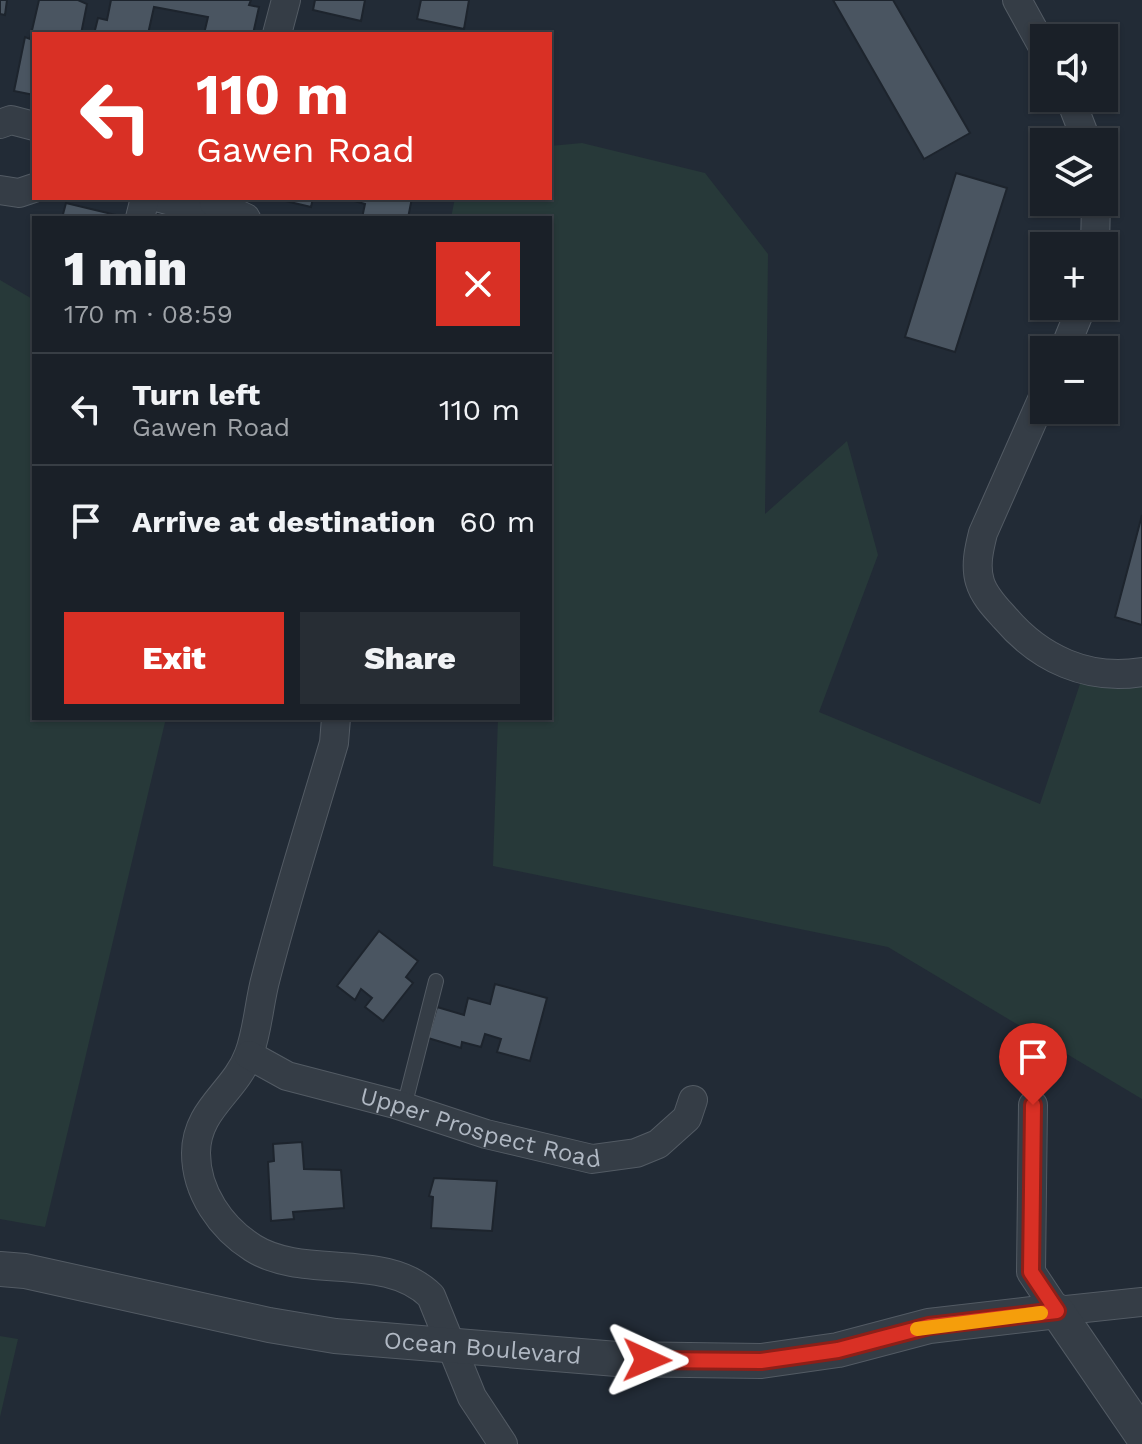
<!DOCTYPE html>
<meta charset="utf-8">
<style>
:root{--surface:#1a2028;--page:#272d34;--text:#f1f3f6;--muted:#9fa3a8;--line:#383e45;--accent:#d93025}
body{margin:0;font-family:"Work Sans",sans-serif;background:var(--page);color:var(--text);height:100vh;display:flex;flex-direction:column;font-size:30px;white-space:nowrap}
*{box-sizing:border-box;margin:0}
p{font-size:26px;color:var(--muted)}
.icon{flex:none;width:44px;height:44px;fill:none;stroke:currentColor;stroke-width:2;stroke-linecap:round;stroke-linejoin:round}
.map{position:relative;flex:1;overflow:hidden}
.details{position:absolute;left:32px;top:216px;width:520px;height:504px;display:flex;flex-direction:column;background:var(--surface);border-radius:0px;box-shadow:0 2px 6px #0004,0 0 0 2px var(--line)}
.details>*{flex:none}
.top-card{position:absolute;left:32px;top:32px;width:520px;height:168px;border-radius:0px;box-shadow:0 2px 6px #0004,0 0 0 2px var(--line);background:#d93025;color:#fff;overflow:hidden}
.controls{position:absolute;left:1030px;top:24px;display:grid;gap:16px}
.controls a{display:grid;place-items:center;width:88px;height:88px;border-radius:0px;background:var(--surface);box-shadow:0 2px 6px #0004,0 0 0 2px var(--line);font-size:40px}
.pin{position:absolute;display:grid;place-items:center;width:68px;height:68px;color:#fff;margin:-82px -34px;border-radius:50% 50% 50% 0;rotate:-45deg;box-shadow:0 0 8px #0007}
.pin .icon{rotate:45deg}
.me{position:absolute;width:88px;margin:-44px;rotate:91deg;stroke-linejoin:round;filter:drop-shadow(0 0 6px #0008)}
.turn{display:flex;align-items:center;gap:28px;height:168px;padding:0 32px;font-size:36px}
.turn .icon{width:104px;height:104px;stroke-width:2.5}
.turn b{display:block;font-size:56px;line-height:68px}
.round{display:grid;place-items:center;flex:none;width:84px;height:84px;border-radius:0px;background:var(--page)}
.headline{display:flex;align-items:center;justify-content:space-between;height:136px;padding:0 32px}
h1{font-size:48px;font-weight:800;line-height:60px}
.action{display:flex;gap:16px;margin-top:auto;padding:16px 32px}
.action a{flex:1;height:92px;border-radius:0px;background:var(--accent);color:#fff;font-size:32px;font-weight:800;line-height:92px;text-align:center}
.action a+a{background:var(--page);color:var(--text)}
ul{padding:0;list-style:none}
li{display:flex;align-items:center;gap:24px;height:112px;padding:0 32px;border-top:2px solid var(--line)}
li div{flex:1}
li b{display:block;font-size:30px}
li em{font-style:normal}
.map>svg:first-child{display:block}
.green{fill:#273939}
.building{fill:#4a5561;stroke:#1d242d;stroke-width:2}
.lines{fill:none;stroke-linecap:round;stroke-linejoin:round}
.service-casing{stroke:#535b64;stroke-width:16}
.minor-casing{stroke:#535b64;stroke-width:30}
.tertiary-casing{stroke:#535b64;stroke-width:36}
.service{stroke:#353d46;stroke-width:14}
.minor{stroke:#353d46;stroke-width:28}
.tertiary{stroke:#353d46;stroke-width:34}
.route-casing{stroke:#8d1f18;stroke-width:20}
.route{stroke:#d93025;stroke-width:14}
.slow{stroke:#f59e0b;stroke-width:14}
.labels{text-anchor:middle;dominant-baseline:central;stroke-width:6;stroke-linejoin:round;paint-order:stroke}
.street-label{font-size:24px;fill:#b0b8c3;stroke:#1b222b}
</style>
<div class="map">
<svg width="1142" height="1444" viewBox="0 0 1142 1444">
<rect width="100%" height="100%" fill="#222b36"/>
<g class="green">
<polygon points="582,143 705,173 768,254 765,514 847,441 878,555 819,712 1040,804 1084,672 1142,674 1142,1099 888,947 493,866 498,718 550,718 550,218 451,218 455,198 550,198 550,146"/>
<polygon points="0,280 34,300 34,718 166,718 45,1227 0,1219"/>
<polygon points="0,1336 18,1339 0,1417"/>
</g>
<g class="building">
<polygon points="0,0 7,0 5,15 0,14"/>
<polygon points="39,0 78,0 87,4 81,34 34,34 34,95 14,91 25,37 30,39"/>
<polygon points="111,0 251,0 249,5 259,7 253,34 204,34 208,17 154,7 148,34 94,34 98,18 107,20"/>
<polygon points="315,0 365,0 361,21 313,10"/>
<polygon points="421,0 469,0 464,29 417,19"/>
<polygon points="833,0 893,0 970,133 924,159"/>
<polygon points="956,173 1007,188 955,352 905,337"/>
<polygon points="273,198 313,198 311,207"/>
<polygon points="344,198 412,198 408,218 362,218 365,204"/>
<polygon points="66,203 116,215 116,218 62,218"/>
<polygon points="1142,515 1142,625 1115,617"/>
<polygon points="379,931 418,961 406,977 413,983 383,1021 365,1007 372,998 361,989 355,1000 337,986"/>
<polygon points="495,984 547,998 530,1061 497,1052 501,1039 485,1034 481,1047 462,1042 461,1048 428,1038 437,1007 464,1015 468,998 490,1004"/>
<polygon points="302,1142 304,1169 341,1170 344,1208 293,1212 294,1219 271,1221 268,1162 274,1161 273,1144"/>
<polygon points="434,1178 497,1181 492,1231 431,1228 433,1197 429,1196"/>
</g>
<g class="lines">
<g class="service-casing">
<polyline id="service" points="404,1107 436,981"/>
</g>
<g class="minor-casing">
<g id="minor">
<polyline points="1017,0 1044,49"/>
<polyline points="277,34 286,0"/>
<polyline points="1070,98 1087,142"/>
<polyline points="0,124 11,120 34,126"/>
<polyline points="0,190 19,193 34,188"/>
<polyline points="160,198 190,206 225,198"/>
<polyline points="214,203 246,218"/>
<polyline points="140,218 145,198"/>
<polyline points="1095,246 1096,202"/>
<polyline points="1064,350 1082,306"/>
<path d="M1044 395 983 533C979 549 975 566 980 582 984 596 996 608 1005 618 1040 659 1088 681 1142 672"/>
<path d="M336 718 334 743C311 821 286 899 266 977 259 1002 258 1030 249 1054 235 1092 196 1109 196 1153 196 1192 221 1228 253 1248 304 1280 386 1251 431 1296L472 1397 503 1444"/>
<path id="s1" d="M249 1055 287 1076 395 1104 486 1134 592 1159 636 1153 658 1144 687 1118 693 1100"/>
<polyline points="1033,1105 1031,1272 1057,1311 1142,1302"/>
</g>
</g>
<g class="tertiary-casing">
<g id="tertiary">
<path id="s2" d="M0 1269 25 1271 269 1325 335 1336 617 1359 761 1361 838 1350 929 1326 1057 1311 1142 1435"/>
</g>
</g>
<use href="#service" class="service"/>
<use href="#minor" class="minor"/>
<use href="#tertiary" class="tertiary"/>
</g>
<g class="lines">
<g class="route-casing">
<polyline id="route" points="647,1360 761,1361 838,1350 929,1326 1057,1311 1031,1272 1033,1105"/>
</g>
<use href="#route" class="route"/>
<polyline class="slow" points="917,1329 1041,1313"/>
</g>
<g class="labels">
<g class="street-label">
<text stroke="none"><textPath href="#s1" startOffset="244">Upper Prospect Road</textPath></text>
<text stroke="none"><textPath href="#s2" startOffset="490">Ocean Boulevard</textPath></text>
</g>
</g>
</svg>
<div class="controls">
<a><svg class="icon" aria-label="sound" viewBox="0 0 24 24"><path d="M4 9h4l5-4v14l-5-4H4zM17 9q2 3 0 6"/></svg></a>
<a><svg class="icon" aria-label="layers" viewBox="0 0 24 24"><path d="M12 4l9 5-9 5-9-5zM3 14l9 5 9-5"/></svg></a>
<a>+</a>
<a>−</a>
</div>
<div class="pin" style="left:1033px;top:1105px;background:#d93025"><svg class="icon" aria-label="arrive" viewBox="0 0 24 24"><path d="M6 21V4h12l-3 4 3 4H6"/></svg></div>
<svg class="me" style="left:647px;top:1360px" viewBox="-20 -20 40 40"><path d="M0-17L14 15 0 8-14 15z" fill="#d93025" stroke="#fff" stroke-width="4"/></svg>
<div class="top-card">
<div class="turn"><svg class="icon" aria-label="left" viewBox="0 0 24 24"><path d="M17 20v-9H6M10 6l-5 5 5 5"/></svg><div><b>110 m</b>Gawen Road</div></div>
</div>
<section class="details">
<div class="headline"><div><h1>1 min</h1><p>170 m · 08:59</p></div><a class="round" style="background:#d93025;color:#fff"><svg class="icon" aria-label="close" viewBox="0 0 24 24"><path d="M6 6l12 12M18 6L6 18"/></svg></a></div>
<ul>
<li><svg class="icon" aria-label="left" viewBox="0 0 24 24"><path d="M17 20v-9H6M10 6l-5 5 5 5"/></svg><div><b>Turn left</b><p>Gawen Road</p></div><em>110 m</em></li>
<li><svg class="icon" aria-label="arrive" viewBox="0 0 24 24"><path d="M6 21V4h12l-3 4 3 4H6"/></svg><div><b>Arrive at destination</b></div><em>60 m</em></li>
</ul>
<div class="action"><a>Exit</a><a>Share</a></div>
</section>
</div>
